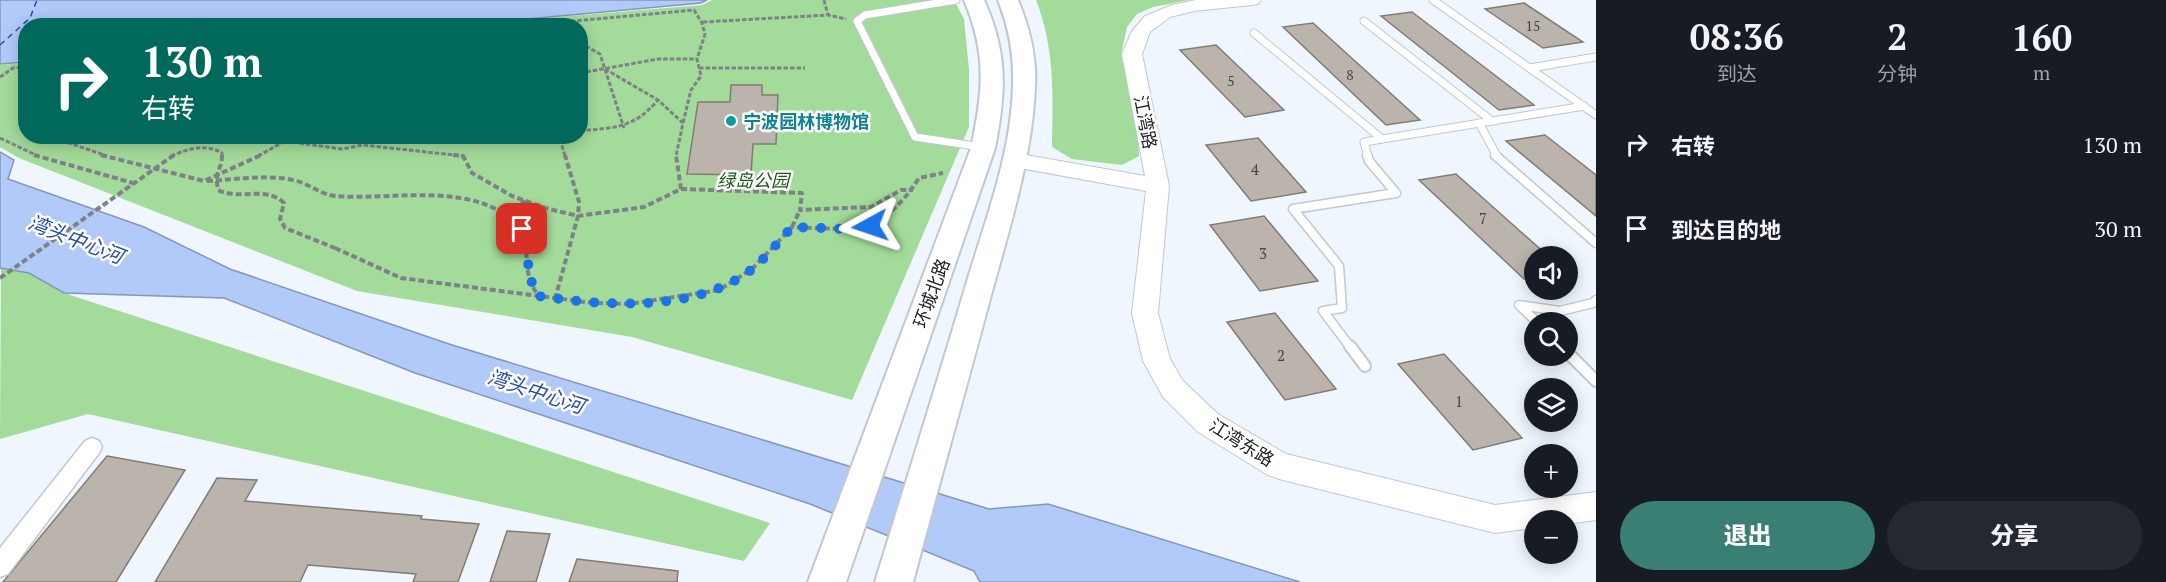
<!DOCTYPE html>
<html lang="zh">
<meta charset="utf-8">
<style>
:root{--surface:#171b24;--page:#242831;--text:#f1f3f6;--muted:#9ea1a6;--accent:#3a7f74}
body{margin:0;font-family:"PT Serif","Noto Sans SC",serif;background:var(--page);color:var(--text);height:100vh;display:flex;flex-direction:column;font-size:22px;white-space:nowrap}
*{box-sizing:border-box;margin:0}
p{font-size:20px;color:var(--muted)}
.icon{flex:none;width:33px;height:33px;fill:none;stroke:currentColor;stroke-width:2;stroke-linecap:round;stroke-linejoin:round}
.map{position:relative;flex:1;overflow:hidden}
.details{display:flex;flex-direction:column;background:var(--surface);width:570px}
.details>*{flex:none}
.banner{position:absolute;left:18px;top:18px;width:570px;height:126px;border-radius:24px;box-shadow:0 3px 15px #0003;background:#00695c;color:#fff;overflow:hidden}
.tools{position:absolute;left:1524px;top:246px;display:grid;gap:12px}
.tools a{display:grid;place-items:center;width:54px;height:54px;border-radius:50%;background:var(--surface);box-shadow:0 3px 15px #0003;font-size:30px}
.pin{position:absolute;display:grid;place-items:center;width:51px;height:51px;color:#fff;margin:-26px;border-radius:12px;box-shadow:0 3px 9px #0006}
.me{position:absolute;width:66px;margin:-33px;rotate:265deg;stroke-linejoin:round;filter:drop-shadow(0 0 4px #0008)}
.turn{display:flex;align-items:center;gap:21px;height:126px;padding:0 24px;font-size:27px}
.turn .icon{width:78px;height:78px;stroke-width:2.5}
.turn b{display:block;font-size:42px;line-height:51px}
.eta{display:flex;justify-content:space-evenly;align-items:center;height:102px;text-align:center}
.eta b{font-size:36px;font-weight:800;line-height:42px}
.primary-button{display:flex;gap:12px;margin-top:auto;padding:12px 24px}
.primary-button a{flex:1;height:69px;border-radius:36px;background:var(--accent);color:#fff;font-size:24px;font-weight:800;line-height:69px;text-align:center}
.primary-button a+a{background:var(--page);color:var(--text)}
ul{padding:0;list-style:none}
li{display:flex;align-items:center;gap:18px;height:84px;padding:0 24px}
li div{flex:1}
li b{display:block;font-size:22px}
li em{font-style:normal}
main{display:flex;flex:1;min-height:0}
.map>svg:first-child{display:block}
.green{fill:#a3db9a}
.water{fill:#b2caf9;stroke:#8597b8;stroke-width:1.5}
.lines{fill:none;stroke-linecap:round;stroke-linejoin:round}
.ferry{stroke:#284da5;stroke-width:1.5;stroke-dasharray:6 4.5;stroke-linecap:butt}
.building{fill:#bbb4ad;stroke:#837c75;stroke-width:1.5}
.lane-far2-casing{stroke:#c2c8d0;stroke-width:9}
.lane-far1-casing{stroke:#c2c8d0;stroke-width:11}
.lane-casing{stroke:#c2c8d0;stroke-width:14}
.street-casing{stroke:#c2c8d0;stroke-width:3}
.secondary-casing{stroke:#c2c8d0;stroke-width:2}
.primary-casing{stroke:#c2c8d0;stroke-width:4}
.path-far1{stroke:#7e8288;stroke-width:3;stroke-dasharray:4.5 2;stroke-linecap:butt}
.path{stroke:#7e8288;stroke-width:4;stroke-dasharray:6 3;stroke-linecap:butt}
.lane-far2{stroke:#fff;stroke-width:7}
.lane-far1{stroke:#fff;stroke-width:8}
.lane{stroke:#fff;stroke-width:10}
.street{fill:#fff;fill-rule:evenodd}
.secondary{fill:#fff;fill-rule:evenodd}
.primary{fill:#fff;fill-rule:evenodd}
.path-bridge-far1{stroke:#7e8288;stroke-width:3;stroke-dasharray:4.5 2;stroke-linecap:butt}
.path-bridge{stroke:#7e8288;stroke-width:4;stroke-dasharray:6 3;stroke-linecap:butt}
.route{stroke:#1a73e8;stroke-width:10;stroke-dasharray:0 18}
.culture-dot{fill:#0f9aa8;stroke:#fff;stroke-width:2}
.labels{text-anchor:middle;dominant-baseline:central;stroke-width:5;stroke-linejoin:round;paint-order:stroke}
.far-number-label{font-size:14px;fill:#444445}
.number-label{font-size:15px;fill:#444445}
.culture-label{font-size:18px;font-weight:bold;fill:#0d838f;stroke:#fff;text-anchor:start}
.street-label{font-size:18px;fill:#1d1f22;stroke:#fff}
.park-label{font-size:18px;font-style:italic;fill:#1c5a14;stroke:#fff}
.water-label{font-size:20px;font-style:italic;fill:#284da5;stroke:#fff}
</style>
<main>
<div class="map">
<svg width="1596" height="582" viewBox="0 0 1596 582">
<rect width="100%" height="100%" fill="#eff6fe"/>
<g class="green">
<polygon points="712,0 954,0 964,19 969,70 969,127 852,400 632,337 357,291 19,158 0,147 0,65 25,63 26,136 580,136 580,26 463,25 702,5"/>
<path d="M1036 0H1189L1153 7 1137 14 1127 27 1121 55 1138 134 1139 156 1122 165 1072 159 1052 147C1053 97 1055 48 1036 0Z"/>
<polygon points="1,268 29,273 64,293 770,523 744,561 88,414 0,439"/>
</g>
<g class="water">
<polygon points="0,0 707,0 701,3 450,26 26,26 25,62 0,64"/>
<path d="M389 137V136L475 137C442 151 426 136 395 141Z"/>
<polygon points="0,152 14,160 8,179 144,227 230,269 449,344 989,509 1048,504 1300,582 980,582 974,571 810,504 415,373 224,298 64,293 29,273 0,268"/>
</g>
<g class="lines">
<polyline class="ferry" points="0,45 30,18 37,0"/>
</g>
<g class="building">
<polygon points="1524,3 1583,42 1543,48 1485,9"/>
<polygon points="1412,12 1534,105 1499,110 1381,16"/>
<polygon points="1313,23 1420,120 1386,125 1283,27"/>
<polygon points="1216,45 1284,110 1245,117 1180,50"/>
<polygon points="731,85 762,85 762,95 778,95 776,144 753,144 751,175 687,174 698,102 730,102"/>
<polygon points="1545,135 1596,175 1596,216 1506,141"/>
<polygon points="1258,138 1306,192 1251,201 1206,145"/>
<polygon points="1456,174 1548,256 1534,256 1534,277 1524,279 1419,180"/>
<polygon points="1264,216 1318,281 1260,291 1210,225"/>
<polygon points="1275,313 1336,389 1285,400 1227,322"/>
<polygon points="1444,354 1522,438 1473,450 1398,364"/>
<polygon points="107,456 185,470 116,582 3,582"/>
<polygon points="217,478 257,480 245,501 422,516 421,519 479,524 458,582 413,582 416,574 308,565 300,582 155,582"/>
<polygon points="507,531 550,534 536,582 490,582"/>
<polygon points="577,559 678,571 677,582 569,582"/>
</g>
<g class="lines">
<g class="lane-far2-casing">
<g id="lane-far2">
<polyline points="956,0 865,15 857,21 915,137 982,147"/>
<polyline points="1433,0 1596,115"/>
<polyline points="1364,21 1492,121"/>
<polyline points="1254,33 1382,139"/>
<polyline points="1530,68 1596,57"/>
<polyline points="1479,123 1497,156"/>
<polyline points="1368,156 1364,142 1584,106"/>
</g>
</g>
<g class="lane-far1-casing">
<g id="lane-far1">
<polyline points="1495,155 1596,243"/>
<polyline points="1537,322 1519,305 1560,311 1593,303 1596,300"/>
<polyline points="1351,348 1323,311 1342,308 1339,266 1293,209 1396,193 1369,161 1367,155"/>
</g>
</g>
<g class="lane-casing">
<g id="lane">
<polyline points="1350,346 1365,366"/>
<polyline points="1568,353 1596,381"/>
</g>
</g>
<g class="street-casing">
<polygon id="street" points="92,438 99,441 102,447 99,453 8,574 0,577 0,548 85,441"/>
</g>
<g class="secondary-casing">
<polygon id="secondary" points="1196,0 1261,0 1258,4 1252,5 1194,11 1170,17 1150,32 1142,54 1169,186 1158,313 1170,359 1183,381 1218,414 1286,454 1495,505 1596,492 1596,520 1568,524 1568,520 1534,520 1534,528 1495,533 1279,479 1268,475 1198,432 1163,397 1143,361 1132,313 1146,191 1014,167 1006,165 1003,160 1006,155 1014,153 1145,176 1122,54 1132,31 1145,16 1172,5"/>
</g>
<g class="primary-casing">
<g id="primary">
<path d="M964 0H984C1008 53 1006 92 995 148L846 582H808L971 148C983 92 987 54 964 0Z"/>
<path d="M998 0H1018C1030 29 1037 57 1035 88 1032 156 1011 223 993 288 967 386 939 484 913 582H875C906 481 938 380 968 278 987 216 1012 150 1013 84 1014 54 1009 28 998 0Z"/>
</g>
</g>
<g class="path-far1">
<polyline points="824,0 828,15"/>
<polyline points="703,22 828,15 846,19"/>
<polyline points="519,26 694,10 702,23 705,34 697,59 701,76 691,90 683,123"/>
<polyline points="580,43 600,54 624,128"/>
<polyline points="699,68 805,68"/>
<polyline points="605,69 658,100 683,123 676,156"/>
<polyline points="580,73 658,59 697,59"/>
<polyline points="0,77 13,68 26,67"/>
<path d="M580 131C616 127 633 129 658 100"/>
<polyline points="49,136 107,156"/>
<polyline points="0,138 38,156"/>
<polyline points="258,156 285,141 342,149 363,145 463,156"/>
<polyline points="565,156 561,142 566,136"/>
</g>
<g class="path">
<polyline points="34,155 133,183"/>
<polyline points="101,155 204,181 261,155"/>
<polyline points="453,155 463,156 472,173 512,196 545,208 578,216 644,207 681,189 676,155"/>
<path d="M207 181C235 180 265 174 293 180 309 183 320 195 336 196 394 201 474 179 520 227 530 237 525 253 527 266 528 277 533 287 538 296"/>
<polyline points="681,189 802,193 800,210 871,207 901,190 913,190"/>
<polyline points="506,215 526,201"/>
<polyline points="792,227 800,210"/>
<path d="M335 248 401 278 593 303 629 304 719 290 752 269 792 227C854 230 882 235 919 178L943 173"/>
<polyline points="555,299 578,216 579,202 565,155"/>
</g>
<use href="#lane-far2" class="lane-far2"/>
<use href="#lane-far1" class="lane-far1"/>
<use href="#lane" class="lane"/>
<use href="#street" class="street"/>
<use href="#secondary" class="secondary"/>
<use href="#primary" class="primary"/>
<path class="path-bridge-far1" d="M171 156C188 149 205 143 222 153V156"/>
<g class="path-bridge">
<path d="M222 155C222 171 214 169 218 190 240 201 265 185 284 203L280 219 285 228 335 248"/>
<polyline points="0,278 174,155"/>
</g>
</g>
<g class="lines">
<path class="route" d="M522 229C530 252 525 275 538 296 605 306 695 313 751 270 766 258 779 241 792 227L848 229 870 226"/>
</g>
<circle class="culture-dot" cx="731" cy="121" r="6"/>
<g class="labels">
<g class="far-number-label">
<text x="1533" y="25">15</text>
<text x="1350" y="74">8</text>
<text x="1231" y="80">5</text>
</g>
<g class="number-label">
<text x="1255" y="169">4</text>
<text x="1483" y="218">7</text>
<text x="1263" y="253">3</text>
<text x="1281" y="355">2</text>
<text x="1459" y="401">1</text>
</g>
<g class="culture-label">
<text x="743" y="121">宁波园林博物馆</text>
</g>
<g class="street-label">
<text transform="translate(1146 122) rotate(79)">江湾路</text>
<text transform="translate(931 293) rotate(-70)">环城北路</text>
<text transform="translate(1242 442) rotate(32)">江湾东路</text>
</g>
<g class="park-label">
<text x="753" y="180">绿岛公园</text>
</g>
<g class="water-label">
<text transform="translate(76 239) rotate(21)">湾头中心河</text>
<text transform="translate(536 391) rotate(18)">湾头中心河</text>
</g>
</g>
</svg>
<div class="tools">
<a><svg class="icon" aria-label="sound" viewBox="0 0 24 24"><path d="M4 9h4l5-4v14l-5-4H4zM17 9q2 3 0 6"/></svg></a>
<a><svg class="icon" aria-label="search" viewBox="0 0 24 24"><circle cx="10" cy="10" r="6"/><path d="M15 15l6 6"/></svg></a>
<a><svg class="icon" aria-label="layers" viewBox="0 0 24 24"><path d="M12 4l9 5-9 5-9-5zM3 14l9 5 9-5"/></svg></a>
<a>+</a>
<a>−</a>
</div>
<div class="pin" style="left:522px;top:229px;background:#d93025"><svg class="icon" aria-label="arrive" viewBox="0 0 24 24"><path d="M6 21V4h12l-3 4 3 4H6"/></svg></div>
<svg class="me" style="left:870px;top:226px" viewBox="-20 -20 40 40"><path d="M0-17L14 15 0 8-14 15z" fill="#1a73e8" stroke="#fff" stroke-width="4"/></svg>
<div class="banner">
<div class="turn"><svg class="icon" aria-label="right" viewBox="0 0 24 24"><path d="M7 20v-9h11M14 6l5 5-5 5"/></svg><div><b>130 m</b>右转</div></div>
</div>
</div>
<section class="details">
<div class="eta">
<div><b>08:36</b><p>到达</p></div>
<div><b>2</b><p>分钟</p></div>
<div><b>160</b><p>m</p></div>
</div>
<ul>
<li><svg class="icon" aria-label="right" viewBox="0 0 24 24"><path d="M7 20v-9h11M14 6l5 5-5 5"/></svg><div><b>右转</b></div><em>130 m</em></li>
<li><svg class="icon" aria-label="arrive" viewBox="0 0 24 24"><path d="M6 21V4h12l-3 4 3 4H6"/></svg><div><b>到达目的地</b></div><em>30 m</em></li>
</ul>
<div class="primary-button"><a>退出</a><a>分享</a></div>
</section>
</main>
